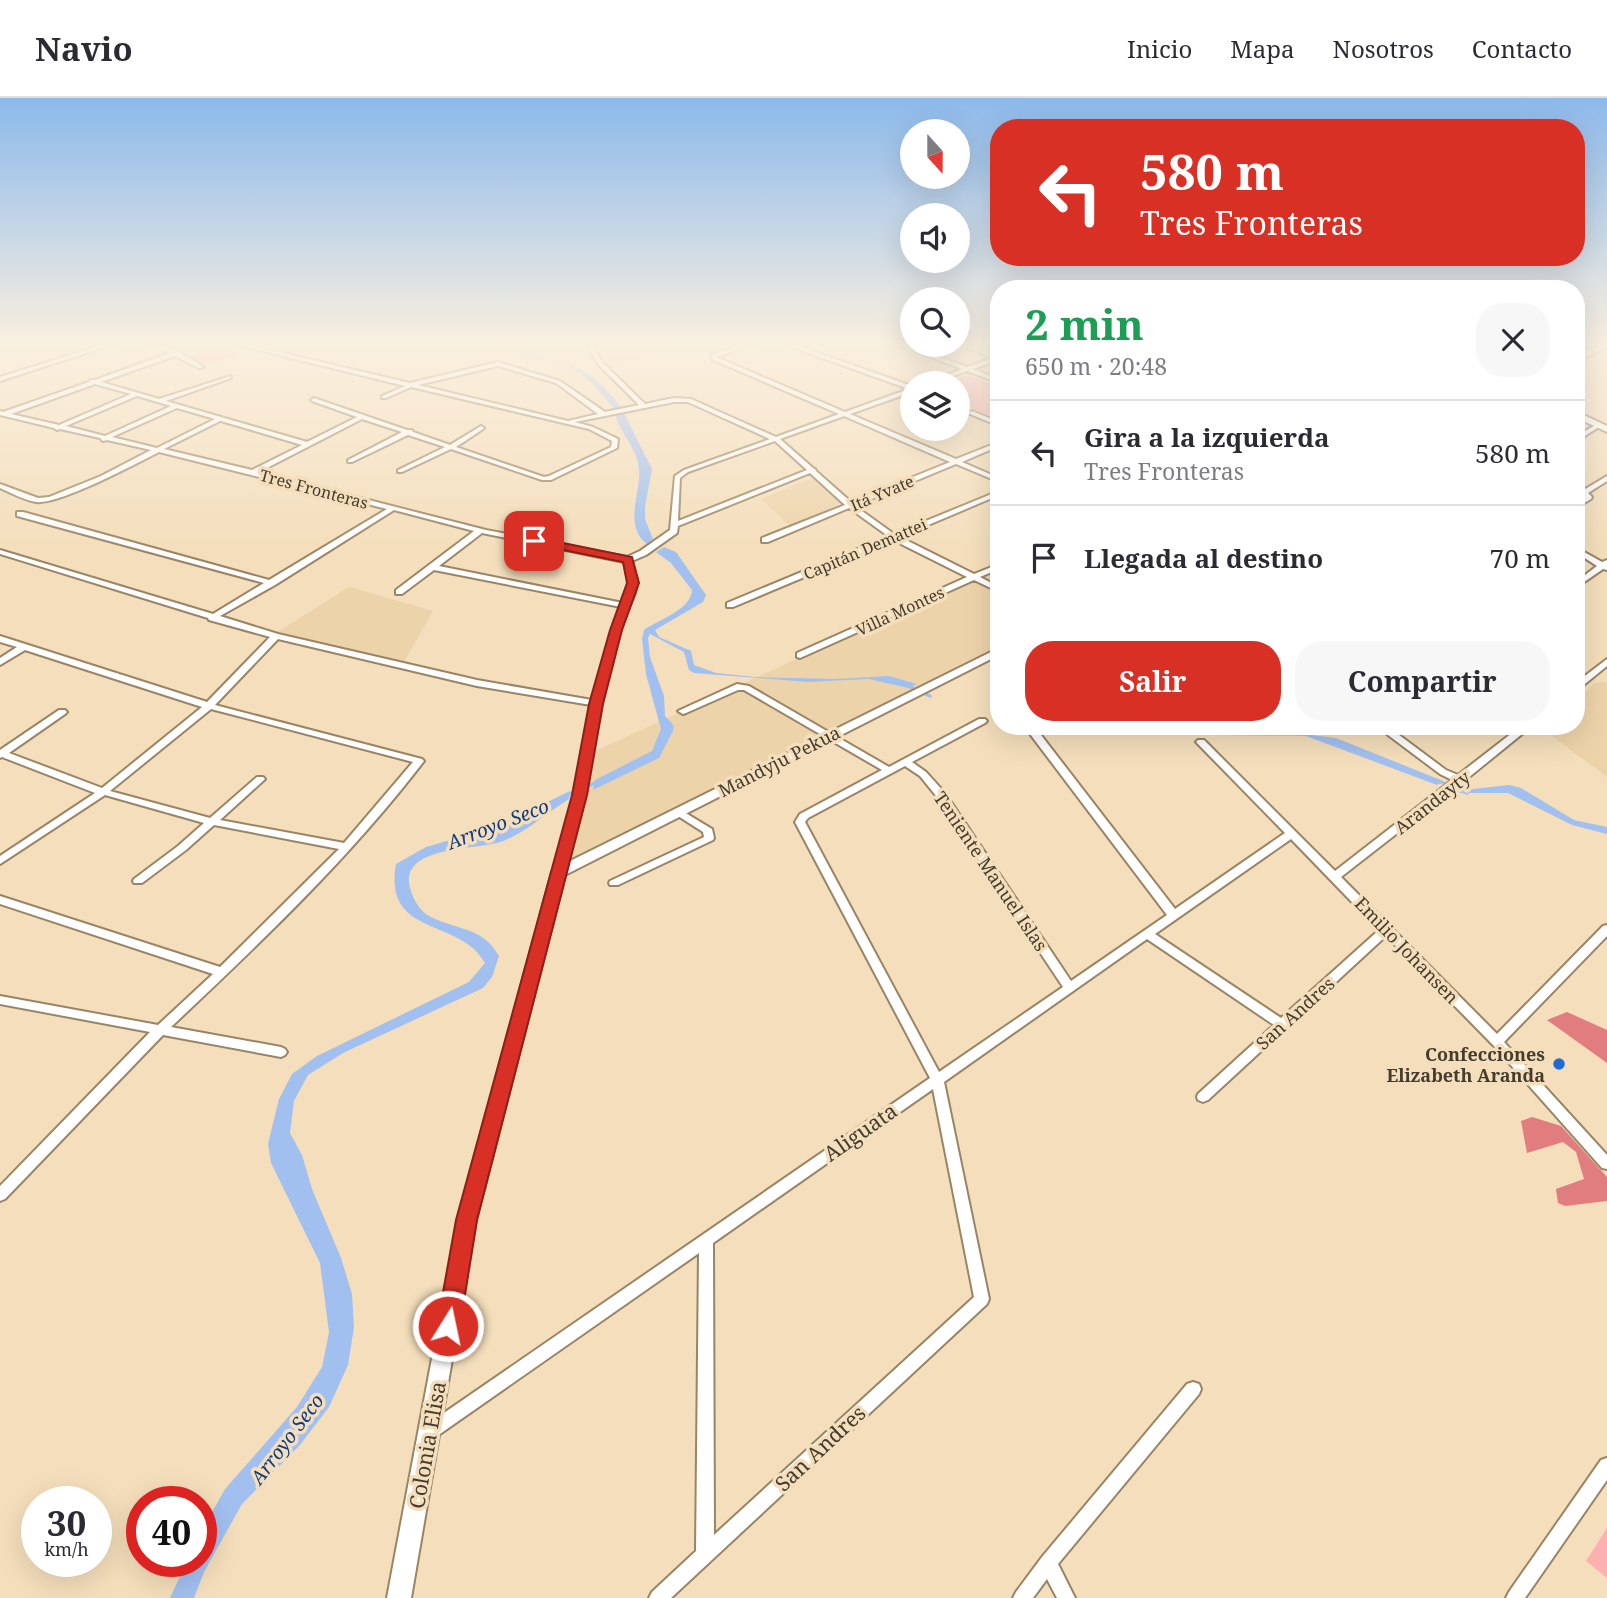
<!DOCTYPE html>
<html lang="es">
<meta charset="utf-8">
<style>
:root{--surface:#fff;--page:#f7f7f7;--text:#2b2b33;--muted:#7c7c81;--line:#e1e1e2;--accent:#d93025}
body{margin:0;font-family:"Noto Serif",serif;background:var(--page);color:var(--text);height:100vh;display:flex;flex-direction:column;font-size:26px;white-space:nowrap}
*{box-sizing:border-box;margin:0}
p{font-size:23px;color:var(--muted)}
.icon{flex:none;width:38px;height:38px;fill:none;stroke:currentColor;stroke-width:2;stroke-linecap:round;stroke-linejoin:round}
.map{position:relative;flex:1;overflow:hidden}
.sheet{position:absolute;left:990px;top:182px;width:595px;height:455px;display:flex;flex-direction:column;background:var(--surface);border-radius:28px;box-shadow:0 7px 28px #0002}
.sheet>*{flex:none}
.hud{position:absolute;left:990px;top:21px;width:595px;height:147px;border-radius:28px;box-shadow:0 7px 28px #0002;background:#d93025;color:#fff;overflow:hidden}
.needle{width:46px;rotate:159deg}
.buttons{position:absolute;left:900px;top:21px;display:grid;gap:14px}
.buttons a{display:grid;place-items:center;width:70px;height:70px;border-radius:50%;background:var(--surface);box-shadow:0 7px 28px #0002;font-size:35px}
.speed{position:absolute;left:21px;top:1388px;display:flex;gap:14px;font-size:35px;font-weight:700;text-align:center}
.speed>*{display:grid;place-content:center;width:91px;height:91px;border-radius:50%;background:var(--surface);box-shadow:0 7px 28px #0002;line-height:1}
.speed small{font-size:18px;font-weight:400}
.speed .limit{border:10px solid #d22;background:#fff;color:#111}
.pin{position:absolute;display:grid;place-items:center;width:60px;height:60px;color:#fff;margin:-30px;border-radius:14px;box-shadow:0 4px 10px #0006}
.me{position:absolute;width:77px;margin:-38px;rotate:10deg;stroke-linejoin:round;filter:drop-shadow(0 0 5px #0008)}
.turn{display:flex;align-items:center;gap:24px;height:147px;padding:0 35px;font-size:32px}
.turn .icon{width:91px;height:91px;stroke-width:2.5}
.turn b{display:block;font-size:49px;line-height:60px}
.round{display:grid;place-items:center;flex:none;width:74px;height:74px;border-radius:28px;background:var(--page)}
.head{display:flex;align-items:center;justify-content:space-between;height:119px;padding:0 35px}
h1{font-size:42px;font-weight:700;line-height:52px;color:#1e9e55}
.primary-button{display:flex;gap:14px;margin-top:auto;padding:14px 35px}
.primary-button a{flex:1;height:80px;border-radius:28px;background:var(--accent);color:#fff;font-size:28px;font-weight:700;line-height:80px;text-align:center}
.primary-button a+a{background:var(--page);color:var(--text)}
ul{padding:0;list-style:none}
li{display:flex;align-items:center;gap:21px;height:105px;padding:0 35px;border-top:2px solid var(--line)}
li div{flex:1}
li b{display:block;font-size:26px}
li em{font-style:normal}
header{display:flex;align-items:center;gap:42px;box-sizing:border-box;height:98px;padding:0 35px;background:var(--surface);border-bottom:2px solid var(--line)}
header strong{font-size:33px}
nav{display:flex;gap:38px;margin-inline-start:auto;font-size:24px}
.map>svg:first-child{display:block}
.built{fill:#edd3aa}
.green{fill:#fdb0b0}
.forest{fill:#e17c7f}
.water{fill:#a2c0ef}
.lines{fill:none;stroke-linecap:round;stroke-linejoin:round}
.stream{stroke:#a2c0ef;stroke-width:3.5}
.minor-casing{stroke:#998565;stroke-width:4}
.tertiary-casing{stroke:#998565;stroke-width:4}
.minor{fill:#fff;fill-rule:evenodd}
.tertiary{fill:#fff;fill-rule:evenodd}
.route{fill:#d93025;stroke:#8d1f18;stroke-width:2}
.poi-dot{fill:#2169d4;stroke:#f4debb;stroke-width:2.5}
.labels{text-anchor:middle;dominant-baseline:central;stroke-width:7;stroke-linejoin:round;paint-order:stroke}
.far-street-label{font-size:16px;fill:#443c2e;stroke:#f4debb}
.street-label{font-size:18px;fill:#443c2e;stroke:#f4debb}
.poi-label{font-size:18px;font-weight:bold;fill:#443c2e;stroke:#f4debb;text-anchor:end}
.water-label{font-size:19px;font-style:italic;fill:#103d81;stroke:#f4debb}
.near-street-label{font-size:21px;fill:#443c2e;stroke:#f4debb}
</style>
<header>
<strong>Navio</strong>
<nav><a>Inicio</a><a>Mapa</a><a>Nosotros</a><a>Contacto</a></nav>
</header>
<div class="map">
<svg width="1607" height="1500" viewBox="0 0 1607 1500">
<rect width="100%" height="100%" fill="#f4debb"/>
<g class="built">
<polygon points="592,246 686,246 608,270"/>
<polygon points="812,380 840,406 790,428 761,401"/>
<polygon points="999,468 999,549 565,769 591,655"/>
<polygon points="349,489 433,513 403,566 276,535"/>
<polygon points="1607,584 1607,679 1541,630 1577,628 1577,601 1595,585"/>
</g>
<g class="green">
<polygon points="227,246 248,252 211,266 190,259"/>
<polygon points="969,277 999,289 999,321 957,304 957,285 945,285"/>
<polygon points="1607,1430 1607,1480 1586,1463"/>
</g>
<g class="forest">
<polygon points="1567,914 1607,932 1607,965 1547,922"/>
<polygon points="1532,1019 1561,1028 1607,1079 1607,1103 1565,1108 1558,1105 1556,1091 1584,1081 1576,1054 1563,1044 1527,1055 1521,1023"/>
</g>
<g class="water">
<path d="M498 246C508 246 514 253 523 255 573 268 587 265 621 309L614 311C600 293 583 272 560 265 535 258 522 260 498 246Z"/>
<path d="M624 315 652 371 645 409V421L653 441 647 446C623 427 641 395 639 372 638 350 620 336 615 316Z"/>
<path d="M664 449 676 454 706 497 703 504 655 532 659 539 691 553 694 567 716 575 755 579 835 581 889 578 917 586 908 590 869 581 808 584 694 575 689 572 684 554 650 536 648 540 650 559 664 598 665 618 674 628 673 633 659 660 593 692 595 682 652 653 661 631 646 576 642 541 644 532C658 522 691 512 692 492L671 465 656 454Z"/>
<polygon points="1180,628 1287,634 1336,640 1443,683 1437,687 1306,638 1213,637"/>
<polygon points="1509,687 1521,690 1574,722 1607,729 1607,736 1572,727 1508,695 1459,695 1464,692"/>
<path d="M570 693 569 701C546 715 525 736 500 744 478 752 399 747 410 790 413 801 420 814 431 819 457 832 483 829 499 858L492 879 483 890 343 955 308 977 294 1003 290 1035 302 1057 312 1091 341 1160 352 1196 354 1229 348 1267 329 1309 300 1347 242 1406 204 1474 194 1500H170L187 1463H201V1434L225 1391 297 1309 322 1269 329 1234 320 1165 271 1065 268 1046 279 1001 292 976 317 958 469 884 485 865C460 819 383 840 396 766L426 749 496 729Z"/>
</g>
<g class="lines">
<g class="stream">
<polyline points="906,587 930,598"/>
<polyline points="1436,682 1467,695"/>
<polyline points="567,697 597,684"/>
</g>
<g class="minor-casing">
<g id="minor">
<polygon points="105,246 114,246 0,283 0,279"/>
<path d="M147 246C167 246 188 258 204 269L199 270 175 258 101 284 159 301 231 278V280L166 303 307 344 357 319 312 303 311 302 314 300 407 332H412L413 334 450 347 481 328 484 330 483 331 456 349 544 379 549 378 611 349 612 343 589 331 411 289 386 300H382V298L405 288 234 246H244L410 285 498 264 560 283 605 314 639 307 599 267 585 246H591L603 265 645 306 674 300 691 301 776 339 839 316 713 262 711 257 745 246H754L716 259 845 314 909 291 783 246H792L912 288V294L850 316 956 361 999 344V348L962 364 999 380V384L956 366 855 408 894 436 999 393V397L900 439 974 476 999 466V471L980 479 999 489V494L974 482 800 560 797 559V555L967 479 893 442 733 509H727V505L888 438 849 410 768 444H762V440L845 407 810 375 678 428 677 435 646 457 632 463 637 485 635 495 620 532 601 605 586 693 564 774 559 777 554 774 576 693 591 607 477 588 278 541 215 607 422 661 424 663C349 761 260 845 171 929L281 949 285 951 287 954 285 957 281 959 163 937 5 1101 0 1103V1088L150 934 0 906V898L158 927 213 876 0 806V798L220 869 339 751 214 727 186 752 142 785H134L133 783 134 781 178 748 204 725 105 697 0 766V758L95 695 2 659 0 660V652L59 612H65L67 614 65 616 9 655 102 690 202 609 25 552 0 567V560L17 549 0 544V538L207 604 270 539 209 522 208 520 0 456V452L213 516 264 485 17 418V414H23L269 482 387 411 159 354C135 366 59 407 36 404 24 402 11 395 0 390V386L38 400 49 399 101 378 151 352 107 342 103 343 100 340 60 331 57 332 54 330 0 317V313L3 314 89 284 90 282H95L170 255ZM498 268 556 285 598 316 568 323 418 287ZM95 286 131 296 59 327 11 316ZM137 298 171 308 105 338 66 328ZM674 304H688L770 341 684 372 675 378 670 432 640 453 627 459 486 432 259 374 362 321 402 334 348 362V364H352L408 337 445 349 398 372V374H402L451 351 542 382H551L617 350 618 341 593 329 575 324ZM177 310 215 321 157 350 112 339ZM844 318 950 364 851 404 816 373 815 371 813 370 780 341ZM220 323H221L302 347 252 372 164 351ZM775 343 807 372 678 423 680 380 688 374ZM394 412 474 433 396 492V496H402L434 472 621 509 612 532 592 602 477 582 278 536 220 518 275 487ZM482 435 624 464 629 485 623 505 439 468ZM211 611 413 664 344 745 220 722 263 683 265 681 263 679H257L210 720 110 693Z"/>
<polygon points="895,246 903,246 967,269 993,260 957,246 965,246 999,258 999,262 973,271 999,281 999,285 967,273 935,285 927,285 962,271"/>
<polygon points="972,313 999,324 999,328 970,316 969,315"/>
<polygon points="1597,326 1602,327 1577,343 1577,338"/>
<polygon points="1607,378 1607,383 1588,395 1592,399 1591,401 1577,409 1577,404 1584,399 1577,397 1577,393 1582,393"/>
<polygon points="1577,450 1602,464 1607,462 1607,472 1603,471 1577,489 1577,483 1597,468 1577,455"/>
<polygon points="1607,561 1607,568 1580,590 1577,591 1577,584"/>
<path d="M737 586 749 588 889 669 979 621H985L987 623 985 625 912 664 926 674 945 695 1071 883 1167 817 1024 628H1034L1175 811 1285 735 1198 646 1196 644 1198 642H1204L1335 773 1452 682 1440 676 1376 628H1387L1446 672 1458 677 1521 628H1532L1463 684 1341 779 1497 936 1603 828 1607 827V838L1504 944 1607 1057V1071L1602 1070 1493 947 1386 838 1208 1002 1203 1004 1198 1002 1197 999 1198 996 1274 927 1147 841 944 984 989 1201 987 1206 671 1500H649L652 1494 696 1453 699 1155 437 1338 431 1341 425 1338 423 1333 425 1328 930 980 795 724 800 716 882 672 744 592H738L686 615 683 616 678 613ZM905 668 920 678 937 699 1063 889 939 974 805 724 808 720ZM1291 741 1379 832 1281 920 1155 836ZM933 991 974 1199 714 1437 713 1145Z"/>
<polygon points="679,711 712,731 714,740 713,742 618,787 610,787 609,785 610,783 704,739 703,734 675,716 674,714"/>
<polygon points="1193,1284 1199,1286 1201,1291 1199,1296 1058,1466 1075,1500 1057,1500 1047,1481 1033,1500 1013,1500 1016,1494 1042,1459 1187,1286"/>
<polygon points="1607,1360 1607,1382 1525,1500 1506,1500 1509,1494 1601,1362"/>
</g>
</g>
<g class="tertiary-casing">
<g id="tertiary">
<polygon points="1601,246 1607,246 1607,249 1577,263 1577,258"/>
<polygon points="1577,314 1607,328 1607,334 1577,320"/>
<polygon points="999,550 999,557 565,777 476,1122 411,1500 387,1500 458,1122 552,774 554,771"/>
</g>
</g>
<use href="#minor" class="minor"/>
<use href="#tertiary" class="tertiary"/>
</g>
<linearGradient id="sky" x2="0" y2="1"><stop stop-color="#8cb9eb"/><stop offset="0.54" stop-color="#faf0e0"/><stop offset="1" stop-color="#faf0e0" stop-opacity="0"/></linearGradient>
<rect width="1607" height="456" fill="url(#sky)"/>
<polygon class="route" points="534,439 632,459 639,485 622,532 603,606 587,697 477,1122 460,1228 456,1235 448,1238 440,1235 437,1228 456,1122 572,697 589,606 610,532 627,485 623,464 529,445 528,443"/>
<circle class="poi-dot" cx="1559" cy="966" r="7"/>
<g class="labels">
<g class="far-street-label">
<text transform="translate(314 391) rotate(15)">Tres Fronteras</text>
<text transform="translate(882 395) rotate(-23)">Itá Yvate</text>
<text transform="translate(865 451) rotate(-23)">Capitán Demattei</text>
<text transform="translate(900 513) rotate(-25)">Villa Montes</text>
</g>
<g class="street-label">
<text transform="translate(779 663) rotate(-27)">Mandyju Pekua</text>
<text transform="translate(1432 704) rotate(-38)">Arandayty</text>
<text transform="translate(991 773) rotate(56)">Teniente Manuel Islas</text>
<text transform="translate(1407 852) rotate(46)">Emilio Johansen</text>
<text transform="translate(1295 915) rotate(-42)">San Andres</text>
</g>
<g class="poi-label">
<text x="1545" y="956">Confecciones<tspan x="1545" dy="21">Elizabeth Aranda</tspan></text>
</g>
<g class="water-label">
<text transform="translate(498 726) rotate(-21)">Arroyo Seco</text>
<text transform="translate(287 1341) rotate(-53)">Arroyo Seco</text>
</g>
<g class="near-street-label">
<text transform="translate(860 1034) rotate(-35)">Aliguata</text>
<text transform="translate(427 1347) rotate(-80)">Colonia Elisa</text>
<text transform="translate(820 1350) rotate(-43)">San Andres</text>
</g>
</g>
</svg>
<div class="buttons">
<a><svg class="needle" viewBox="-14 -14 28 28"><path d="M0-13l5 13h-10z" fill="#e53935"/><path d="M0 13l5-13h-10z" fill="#7c7c81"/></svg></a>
<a><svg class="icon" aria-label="sound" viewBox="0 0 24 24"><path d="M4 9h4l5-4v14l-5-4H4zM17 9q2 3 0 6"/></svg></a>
<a><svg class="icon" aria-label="search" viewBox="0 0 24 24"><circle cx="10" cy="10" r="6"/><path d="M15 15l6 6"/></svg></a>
<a><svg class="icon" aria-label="layers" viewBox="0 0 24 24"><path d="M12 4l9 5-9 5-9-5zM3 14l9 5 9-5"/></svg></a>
</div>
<div class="speed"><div>30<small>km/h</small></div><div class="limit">40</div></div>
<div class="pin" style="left:534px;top:443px;background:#d93025"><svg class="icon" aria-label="arrive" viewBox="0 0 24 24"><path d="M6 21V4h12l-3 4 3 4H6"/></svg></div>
<svg class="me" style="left:448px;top:1228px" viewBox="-20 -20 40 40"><circle r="17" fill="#d93025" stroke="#fff" stroke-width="3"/><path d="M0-11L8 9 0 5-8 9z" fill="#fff"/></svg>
<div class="hud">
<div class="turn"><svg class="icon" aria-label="left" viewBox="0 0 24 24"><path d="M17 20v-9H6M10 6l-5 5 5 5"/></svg><div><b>580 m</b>Tres Fronteras</div></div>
</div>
<section class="sheet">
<div class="head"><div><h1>2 min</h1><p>650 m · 20:48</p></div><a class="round"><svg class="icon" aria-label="close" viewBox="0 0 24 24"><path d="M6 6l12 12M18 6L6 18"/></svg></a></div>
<ul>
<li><svg class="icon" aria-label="left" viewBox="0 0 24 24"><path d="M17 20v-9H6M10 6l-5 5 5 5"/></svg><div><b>Gira a la izquierda</b><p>Tres Fronteras</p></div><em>580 m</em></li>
<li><svg class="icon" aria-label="arrive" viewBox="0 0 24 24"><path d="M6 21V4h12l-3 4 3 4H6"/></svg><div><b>Llegada al destino</b></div><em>70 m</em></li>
</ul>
<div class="primary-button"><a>Salir</a><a>Compartir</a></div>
</section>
</div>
